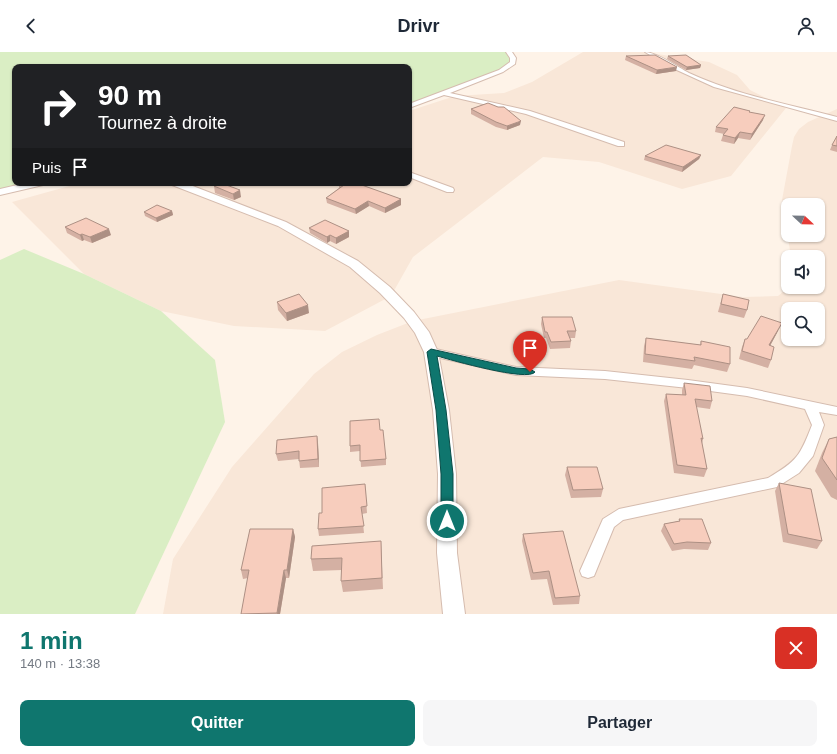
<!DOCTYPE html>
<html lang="fr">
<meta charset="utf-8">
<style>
:root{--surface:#fff;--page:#f6f6f7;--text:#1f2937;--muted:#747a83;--accent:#0f766e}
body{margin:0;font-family:Arial,sans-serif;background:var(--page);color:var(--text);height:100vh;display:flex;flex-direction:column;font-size:15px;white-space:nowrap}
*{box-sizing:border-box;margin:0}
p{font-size:13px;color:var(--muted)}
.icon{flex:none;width:22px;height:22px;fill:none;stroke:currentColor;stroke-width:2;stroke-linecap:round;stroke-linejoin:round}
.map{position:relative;height:562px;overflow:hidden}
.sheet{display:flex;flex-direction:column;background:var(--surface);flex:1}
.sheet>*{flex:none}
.hud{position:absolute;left:12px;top:12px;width:400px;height:122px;border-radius:8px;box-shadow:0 1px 3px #0004;background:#202124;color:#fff;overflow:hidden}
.needle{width:26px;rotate:112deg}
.buttons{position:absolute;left:781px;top:146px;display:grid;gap:8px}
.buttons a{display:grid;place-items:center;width:44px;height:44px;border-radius:8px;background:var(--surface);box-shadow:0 1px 3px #0004;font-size:20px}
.pin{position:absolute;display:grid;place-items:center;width:34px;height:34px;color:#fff;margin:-41px -17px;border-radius:50% 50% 50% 0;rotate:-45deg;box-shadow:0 0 4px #0007}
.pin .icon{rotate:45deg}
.me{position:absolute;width:44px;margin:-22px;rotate:0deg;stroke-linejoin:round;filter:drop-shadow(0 0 3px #0008)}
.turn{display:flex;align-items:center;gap:14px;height:84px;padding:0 20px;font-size:18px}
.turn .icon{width:52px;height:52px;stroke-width:2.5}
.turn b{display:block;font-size:28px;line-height:34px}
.then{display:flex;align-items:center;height:38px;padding:0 20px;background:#0003;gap:8px;font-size:15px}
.round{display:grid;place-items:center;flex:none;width:42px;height:42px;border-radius:8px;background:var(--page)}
.overview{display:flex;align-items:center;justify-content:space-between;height:68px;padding:0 20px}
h1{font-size:24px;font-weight:800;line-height:30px;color:var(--accent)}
.action{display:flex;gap:8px;margin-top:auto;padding:8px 20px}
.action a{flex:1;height:46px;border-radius:8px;background:var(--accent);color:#fff;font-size:16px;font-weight:800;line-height:46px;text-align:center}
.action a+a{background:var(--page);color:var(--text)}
header{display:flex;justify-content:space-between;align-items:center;height:52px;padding:0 20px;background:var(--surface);font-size:18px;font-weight:800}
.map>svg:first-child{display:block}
.residential{fill:#f9e7d8;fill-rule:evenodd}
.green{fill:#daeec4}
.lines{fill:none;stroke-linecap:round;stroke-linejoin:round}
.minor-casing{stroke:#d5bcaf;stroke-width:2}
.tertiary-casing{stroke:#d5bcaf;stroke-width:2}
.minor{fill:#fff;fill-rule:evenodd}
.tertiary{fill:#fff;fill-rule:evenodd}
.wall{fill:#d4b0a3}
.shaded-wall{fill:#ad9084}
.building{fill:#f7cdbd;stroke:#ad9084}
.route{fill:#0f766e;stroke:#0a4d48}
</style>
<header><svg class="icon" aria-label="back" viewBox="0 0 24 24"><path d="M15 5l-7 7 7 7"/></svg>Drivr<svg class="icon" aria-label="person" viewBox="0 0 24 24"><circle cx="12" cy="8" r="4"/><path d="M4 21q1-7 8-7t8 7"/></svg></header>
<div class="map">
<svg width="837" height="562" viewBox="0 0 837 562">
<rect width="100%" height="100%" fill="#fef3e8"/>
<g class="residential">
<polygon points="583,0 644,0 709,10 737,23 750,38 786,56 731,124 682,137 599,110 543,105 413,205 391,244 325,279 234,274 161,259 84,222 12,150 80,131 409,131 409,59 455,44 504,41 532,30"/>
<path d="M837 57V562H163L173 507 232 415 314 322 342 300 377 283 413 269 619 228 743 245 778 244 789 235H818V205H791L782 148 792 94 794 85 799 77 808 70ZM788 153H818V183H788ZM788 257H818V287H788Z"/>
</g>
<g class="green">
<polygon points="0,0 513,0 513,7 502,18 409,52 409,15 15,15 15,131 47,131 0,142"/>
<polygon points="24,197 84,222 161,259 215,308 225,370 135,562 0,562 0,208"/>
</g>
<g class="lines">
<g class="minor-casing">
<g id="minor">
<polygon points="506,0 512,0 516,6 515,12 503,20 450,41 530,59 624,90 624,94 618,94 526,62 444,43 409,56 409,52 499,18 510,10 510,6"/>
<path d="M645 0C656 0 678 15 689 21 736 43 788 52 837 65V69L714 35 668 14Z"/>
<polygon points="409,120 453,136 454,138 453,140 447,140 409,125"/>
<path d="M431 296 516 315 605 319 688 328 747 336 837 355V363L819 360 824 373 813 404 799 421 777 435 623 468 614 475 594 524 588 526 582 524 580 519 603 467 619 457 768 426C797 409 800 404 812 373L805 357 747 344 688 336 605 327 516 323 427 303 425 300 427 297Z"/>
</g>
</g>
<g class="tertiary-casing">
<g id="tertiary">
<polygon points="26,131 44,131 43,133 0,143 0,137"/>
<polygon points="171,131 185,131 286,170 358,209 390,235 414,260 429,280 438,300 449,358 456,422 457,501 465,562 443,562 437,501 438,422 433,358 424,300 415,281 404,266 380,241 350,215 278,174 172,133"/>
</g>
</g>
<use href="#minor" class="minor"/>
<use href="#tertiary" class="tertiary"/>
</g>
<g class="wall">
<polygon points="626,4 676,19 656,22 625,8"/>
<polygon points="668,4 701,13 700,16 686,18 667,7"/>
<polygon points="471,57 520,73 507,78 496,75 471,62"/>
<polygon points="750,59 749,60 763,68 750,88 738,86 734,92 721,89 723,83 724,82 715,80 716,75"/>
<polygon points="837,84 837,100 830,98 832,93"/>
<polygon points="701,103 699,107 682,120 644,108 645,104"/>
<polygon points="340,131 369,131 364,134 401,147 401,153 385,161 369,154 356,162 327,151 326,146 339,136 339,132"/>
<polygon points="214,134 241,145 234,148 215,141"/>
<polygon points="172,159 173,163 157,170 145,164 144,160"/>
<polygon points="65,175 111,183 92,191 84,188 82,189 67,181"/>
<polygon points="309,176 349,185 336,192 330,189 327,191 310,181"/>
<polygon points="723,242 747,258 744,266 718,260"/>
<polygon points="277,250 309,261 287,269 278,258"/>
<polygon points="542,265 576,279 575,286 570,286 571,289 570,296 550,297 546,286 544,286 541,272"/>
<polygon points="778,279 770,294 771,308 768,316 739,307 742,295 745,287 747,287"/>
<polygon points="646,286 700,293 701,289 730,312 727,320 694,313 692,317 643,310 644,294"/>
<polygon points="684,331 712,349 710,357 696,355 703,387 702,392 707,417 704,425 674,421 664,349 666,342 682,343 682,338"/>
<polygon points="380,378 386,407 386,413 361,415 360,399 350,400 350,394"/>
<polygon points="317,384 318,391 319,415 300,416 299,407 278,409 276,402"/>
<polygon points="837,385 837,448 831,445 815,419 822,401 829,387"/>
<polygon points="567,415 603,437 601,445 571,446 565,423"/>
<polygon points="779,431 822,489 817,497 783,490 775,439"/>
<polygon points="365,432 367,461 362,462 364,481 319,484 318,477 322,461"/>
<polygon points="679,467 711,491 708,498 684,497 672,499 661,479 664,472 679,469"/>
<polygon points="293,477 295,485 289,526 286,526 280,562 241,562 248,526 243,527 241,518"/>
<polygon points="523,482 580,544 579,552 553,553 547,527 531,528 522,489"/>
<polygon points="381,489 383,537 343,540 341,529 342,518 313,519 311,507"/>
</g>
<g class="shaded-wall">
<polygon points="701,13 700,16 686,18 687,15"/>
<polygon points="677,15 676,19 656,22 657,18"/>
<polygon points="765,63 763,68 750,88 752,82"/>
<polygon points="521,69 520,73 507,78 507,74"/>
<polygon points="740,80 738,86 734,92 735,86"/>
<polygon points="701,103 699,107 682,120 683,115"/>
<polygon points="360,131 369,131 359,137 359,132"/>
<polygon points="240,138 241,145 234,148 233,142"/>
<polygon points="401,147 401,153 385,161 385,156"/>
<polygon points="368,149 369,154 356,162 355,157"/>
<polygon points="172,159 173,163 157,170 156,166"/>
<polygon points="109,177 111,183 92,191 90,185"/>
<polygon points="349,179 349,185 336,192 336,186"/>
<polygon points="82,182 84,188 82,189 80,183"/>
<polygon points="330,183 330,189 327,191 327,185"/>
<polygon points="308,253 309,261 287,269 286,261"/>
<polygon points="782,271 778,279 766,301 769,293"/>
<polygon points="317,384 318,391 319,415 318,407"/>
<polygon points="293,477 295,485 289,526 287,518"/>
<polygon points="284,518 286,526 280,562 277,562"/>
</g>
<g class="building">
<polygon points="655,3 677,15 657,18 626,4"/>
<polygon points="686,3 701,13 687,15 668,4"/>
<polygon points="488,51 498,55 504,55 521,69 507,74 496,70 471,57"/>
<polygon points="734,55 750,59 749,60 765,63 752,82 740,80 735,86 723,83 728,77 716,75"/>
<polygon points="837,84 837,94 832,93"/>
<polygon points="666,93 701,103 683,115 645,104"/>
<polygon points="221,131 240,138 233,142 214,134"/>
<polygon points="340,131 360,131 359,132 401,147 385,156 368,149 355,157 326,146 344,133 339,132"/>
<polygon points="157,153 172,159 156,166 144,160"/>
<polygon points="86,166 109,177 90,185 82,182 80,183 65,175"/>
<polygon points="325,168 349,179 336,186 330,183 327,185 309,176"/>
<polygon points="299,242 308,253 286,261 277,250"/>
<polygon points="723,242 749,248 747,258 721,252"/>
<polygon points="761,264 782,271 769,293 774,295 771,308 742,299 745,287 747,287"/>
<polygon points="542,265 572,265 576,279 567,279 571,289 551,290 547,280 545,280"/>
<polygon points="646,286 701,293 701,289 730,295 730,312 694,305 695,309 645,302"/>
<polygon points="684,331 710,334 712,349 695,347 703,387 701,386 707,417 677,413 666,342 686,343"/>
<polygon points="379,367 380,378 383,378 386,407 360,409 360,393 350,394 350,369"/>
<polygon points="317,384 318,407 299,409 299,399 276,402 277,388"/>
<polygon points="837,385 837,428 822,406 829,387"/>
<polygon points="567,415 597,415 603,437 573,438"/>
<polygon points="779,431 811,437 822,489 788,482"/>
<polygon points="365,432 367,454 361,455 364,474 318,477 319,461 322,461 322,436"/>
<polygon points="679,467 702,467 711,491 687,490 674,492 664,472 680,469"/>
<polygon points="250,477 293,477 287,518 284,518 277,561 241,562 249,518 241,518"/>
<polygon points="563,479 580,544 555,546 549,519 533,521 523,482"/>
<polygon points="381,489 382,526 341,529 342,506 311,507 312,494"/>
</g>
<path class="route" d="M431 297 516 316 530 317 535 320C528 330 451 308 437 304L446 358 453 422V469L452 473 447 474 443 473 441 469V422L436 358 427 300Z"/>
</svg>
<div class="buttons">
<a><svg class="needle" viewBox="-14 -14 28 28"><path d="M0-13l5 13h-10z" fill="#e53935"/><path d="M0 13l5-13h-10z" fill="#747a83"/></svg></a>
<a><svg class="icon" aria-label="sound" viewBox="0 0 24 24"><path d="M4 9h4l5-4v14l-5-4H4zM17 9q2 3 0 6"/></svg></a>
<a><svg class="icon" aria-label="search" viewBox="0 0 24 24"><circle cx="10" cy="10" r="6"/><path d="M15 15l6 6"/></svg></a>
</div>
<div class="pin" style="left:530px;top:320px;background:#d93025"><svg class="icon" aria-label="arrive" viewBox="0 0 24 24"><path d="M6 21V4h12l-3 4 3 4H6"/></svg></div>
<svg class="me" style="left:447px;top:469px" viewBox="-20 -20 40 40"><circle r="17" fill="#0f766e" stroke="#fff" stroke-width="3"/><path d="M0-11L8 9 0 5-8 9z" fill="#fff"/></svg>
<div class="hud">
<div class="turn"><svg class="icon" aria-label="right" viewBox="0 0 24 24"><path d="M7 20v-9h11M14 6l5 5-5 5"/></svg><div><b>90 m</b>Tournez à droite</div></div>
<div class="then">Puis<svg class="icon" aria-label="arrive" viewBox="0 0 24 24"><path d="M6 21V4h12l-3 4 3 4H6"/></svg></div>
</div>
</div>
<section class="sheet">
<div class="overview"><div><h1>1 min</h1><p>140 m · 13:38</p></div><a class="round" style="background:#d93025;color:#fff"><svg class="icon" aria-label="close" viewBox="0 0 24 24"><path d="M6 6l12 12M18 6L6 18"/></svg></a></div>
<div class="action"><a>Quitter</a><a>Partager</a></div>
</section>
